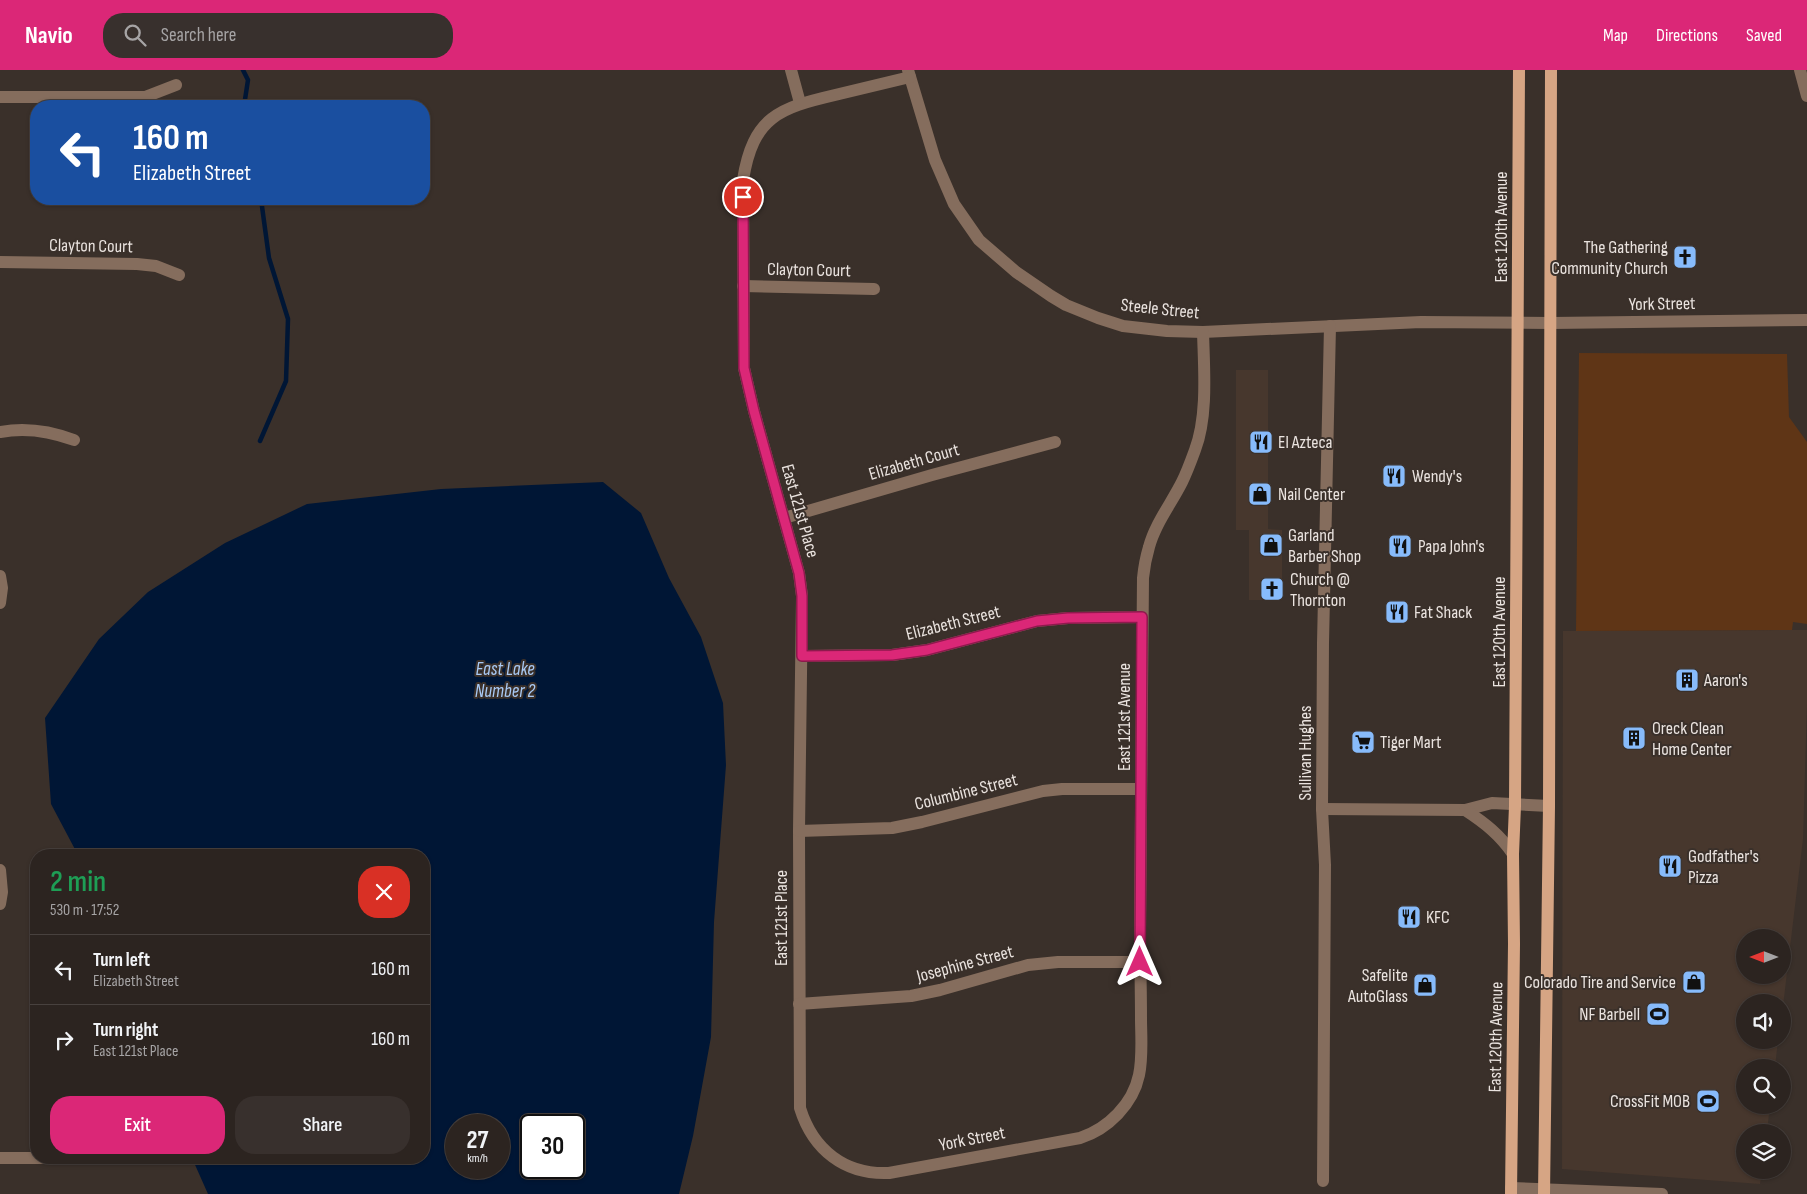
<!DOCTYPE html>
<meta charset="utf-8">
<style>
:root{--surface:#2c2420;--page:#38302d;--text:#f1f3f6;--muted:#a6a4a5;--line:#48413e;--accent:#db2777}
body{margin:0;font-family:"Sofia Sans Condensed",sans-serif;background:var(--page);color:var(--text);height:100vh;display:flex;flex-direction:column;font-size:19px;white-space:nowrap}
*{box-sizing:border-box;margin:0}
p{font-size:16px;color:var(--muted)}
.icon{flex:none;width:28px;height:28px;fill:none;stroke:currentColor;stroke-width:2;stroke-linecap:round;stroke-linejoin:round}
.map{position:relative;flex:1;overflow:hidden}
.panel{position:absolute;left:30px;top:779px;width:400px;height:315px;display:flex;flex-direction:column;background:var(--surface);border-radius:20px;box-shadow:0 1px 4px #0004,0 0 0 1px var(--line)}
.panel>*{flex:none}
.top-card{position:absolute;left:30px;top:30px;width:400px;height:105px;border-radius:20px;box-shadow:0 1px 4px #0004,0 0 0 1px var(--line);background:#1a4fa0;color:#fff;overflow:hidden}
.needle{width:32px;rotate:270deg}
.controls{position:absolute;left:1736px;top:859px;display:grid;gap:10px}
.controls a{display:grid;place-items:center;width:55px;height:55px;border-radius:50%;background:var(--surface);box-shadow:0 1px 4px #0004,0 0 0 1px var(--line);font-size:25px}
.speed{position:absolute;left:445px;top:1044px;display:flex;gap:10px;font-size:25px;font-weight:700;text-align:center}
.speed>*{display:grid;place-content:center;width:65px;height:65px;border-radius:50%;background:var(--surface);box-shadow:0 1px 4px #0004,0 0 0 1px var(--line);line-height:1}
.speed small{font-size:12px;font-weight:400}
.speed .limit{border:2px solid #111;border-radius:8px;background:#fff;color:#111}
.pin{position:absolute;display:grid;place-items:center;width:42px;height:42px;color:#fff;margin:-21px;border:2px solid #fff;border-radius:50%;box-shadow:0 1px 5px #0007}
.me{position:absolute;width:55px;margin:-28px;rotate:0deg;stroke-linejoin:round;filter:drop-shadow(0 0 4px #0008)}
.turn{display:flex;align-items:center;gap:18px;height:105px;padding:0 20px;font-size:22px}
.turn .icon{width:65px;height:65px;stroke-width:2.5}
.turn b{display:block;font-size:35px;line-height:42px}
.round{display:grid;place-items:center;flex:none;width:52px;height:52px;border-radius:20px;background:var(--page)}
.head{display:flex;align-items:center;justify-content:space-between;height:85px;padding:0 20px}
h1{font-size:30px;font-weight:600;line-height:38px;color:#1e9e55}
.button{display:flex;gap:10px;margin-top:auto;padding:10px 20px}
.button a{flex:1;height:58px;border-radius:20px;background:var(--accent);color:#fff;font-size:20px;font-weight:600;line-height:58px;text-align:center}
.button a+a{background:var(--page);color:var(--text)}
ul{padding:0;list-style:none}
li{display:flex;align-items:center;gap:15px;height:70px;padding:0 20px;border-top:1px solid var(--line)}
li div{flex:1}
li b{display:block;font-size:19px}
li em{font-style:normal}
header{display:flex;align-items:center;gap:30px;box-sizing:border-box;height:70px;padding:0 25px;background:var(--accent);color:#fff}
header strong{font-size:24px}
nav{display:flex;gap:28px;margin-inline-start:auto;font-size:18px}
.search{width:350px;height:45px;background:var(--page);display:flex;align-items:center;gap:12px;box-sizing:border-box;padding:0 18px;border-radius:20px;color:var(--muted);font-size:19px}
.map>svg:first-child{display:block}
.built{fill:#47372d;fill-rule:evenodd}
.green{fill:#5f3516}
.water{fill:#001635;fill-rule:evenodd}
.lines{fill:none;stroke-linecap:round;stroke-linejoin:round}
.stream{stroke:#001635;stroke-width:4.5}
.minor{stroke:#856d5d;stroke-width:12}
.major{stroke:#d6a584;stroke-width:12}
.route-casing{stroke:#8e194d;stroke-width:12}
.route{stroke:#db2777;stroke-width:9}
.labels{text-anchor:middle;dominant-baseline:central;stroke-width:4;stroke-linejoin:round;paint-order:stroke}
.street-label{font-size:18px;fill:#eae3df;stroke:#3a302a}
.poi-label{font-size:18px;fill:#eae3df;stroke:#3a302a;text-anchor:start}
.water-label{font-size:19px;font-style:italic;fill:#a9caf5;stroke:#3a302a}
</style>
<header>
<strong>Navio</strong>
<div class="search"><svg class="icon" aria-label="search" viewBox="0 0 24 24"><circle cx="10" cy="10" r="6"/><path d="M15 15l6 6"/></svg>Search here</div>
<nav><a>Map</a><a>Directions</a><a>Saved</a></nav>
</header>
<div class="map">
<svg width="1807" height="1124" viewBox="0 0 1807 1124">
<rect width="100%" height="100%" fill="#3a302a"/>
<g class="built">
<polygon points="1236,300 1268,300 1268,459 1282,460 1282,530 1249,530 1249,460 1236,460"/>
<path d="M1807 560V634L1803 769 1783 936 1782 932H1745V970H1778L1775 997 1745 998V1035H1770L1767 1062H1745V1100H1762L1760 1114 1562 1099 1563 561ZM1745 868H1782V905H1745Z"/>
</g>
<polygon class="green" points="1579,283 1787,284 1789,347 1807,372 1807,554 1793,552 1792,560 1576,561"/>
<path class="water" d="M603 412 641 443 669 508 701 567 723 633 726 695 714 852 711 967 693 1066 679 1124H208L192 1088H424V785H78L51 734 45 648 99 569 148 522 225 473 307 434 441 419ZM456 1055H499V1098H456ZM531 1055H574V1098H531Z"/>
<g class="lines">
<g class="stream">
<polyline points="243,0 248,10 244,36"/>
<polyline points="260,371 286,311 288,249 269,188 261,129"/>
</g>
<g class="minor">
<polyline points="791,0 800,33"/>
<polyline points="908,0 935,90 954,134 979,170 1016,202 1051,226 1066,235 1098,248 1123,256 1167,261 1203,262 1421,252 1551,253 1807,250"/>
<polyline points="1800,0 1807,26"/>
<path d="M910 7C885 13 860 19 835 25 779 38 753 47 743 110L744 298 754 341 799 503 802 526 799 761 800 1038C813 1080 845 1105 889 1103L1080 1068C1108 1059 1133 1034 1139 1005 1143 986 1141 966 1141 948 1141 918 1140 887 1140 857 1141 740 1142 624 1143 508 1144 498 1146 487 1149 477 1155 454 1171 434 1182 412 1187 402 1191 391 1195 380 1208 346 1204 299 1203 262"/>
<polyline points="0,27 145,27 176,15"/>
<polyline points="0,192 137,194 156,196 179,205"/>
<polyline points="743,216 874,219"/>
<path d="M0 362C26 357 50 361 74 370"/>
<polyline points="784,448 932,405 1055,372"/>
<polyline points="0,506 2,518 0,533"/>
<polyline points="802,586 892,585 927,580 1037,551 1068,548 1142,547"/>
<polyline points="1322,739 1465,740 1492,733 1549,736"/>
<path d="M1465 740C1485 753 1500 765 1513 784"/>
<polyline points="799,761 892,758 922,752 1043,721 1062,719 1141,719"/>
<polyline points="0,800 2,822 0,834"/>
<polyline points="799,934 911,926 940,920 1028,895 1058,892 1140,892"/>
<polyline points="0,1088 45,1088"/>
<polyline points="1323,1111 1325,795 1322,739 1323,573 1330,256"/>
<polyline points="1511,1118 1662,1124"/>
</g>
<g class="major">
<polyline points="1511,1124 1514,874 1513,784 1515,736 1519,0"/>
<polyline points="1544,1124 1549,736 1551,0"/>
</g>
</g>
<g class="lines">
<g class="route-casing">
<polyline id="route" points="743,127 744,298 754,341 799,503 802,526 802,586 892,585 927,580 1037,551 1068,548 1142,547 1140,892"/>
</g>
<use href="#route" class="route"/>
</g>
<defs>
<g id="church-square" transform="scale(1.25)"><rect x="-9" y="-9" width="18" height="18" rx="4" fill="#87bbfb" stroke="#3a302a"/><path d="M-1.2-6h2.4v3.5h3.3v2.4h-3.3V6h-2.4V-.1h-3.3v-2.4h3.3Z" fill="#111"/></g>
<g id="restaurant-square" transform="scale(1.25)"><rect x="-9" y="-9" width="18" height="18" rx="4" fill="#87bbfb" stroke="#3a302a"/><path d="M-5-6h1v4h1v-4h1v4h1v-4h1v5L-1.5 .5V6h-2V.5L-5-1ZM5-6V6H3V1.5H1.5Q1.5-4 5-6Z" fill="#111"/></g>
<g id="shop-square" transform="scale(1.25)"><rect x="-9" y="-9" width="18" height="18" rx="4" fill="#87bbfb" stroke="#3a302a"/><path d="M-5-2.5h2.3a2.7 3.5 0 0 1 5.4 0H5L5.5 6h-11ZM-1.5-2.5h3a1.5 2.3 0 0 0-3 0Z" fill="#111"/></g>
<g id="building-square" transform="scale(1.25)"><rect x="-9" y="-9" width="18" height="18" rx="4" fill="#87bbfb" stroke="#3a302a"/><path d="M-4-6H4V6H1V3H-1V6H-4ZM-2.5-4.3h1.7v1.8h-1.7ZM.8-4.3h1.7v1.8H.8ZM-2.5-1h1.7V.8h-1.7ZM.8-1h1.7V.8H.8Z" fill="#111"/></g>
<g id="supermarket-square" transform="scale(1.25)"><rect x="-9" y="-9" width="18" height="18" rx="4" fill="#87bbfb" stroke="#3a302a"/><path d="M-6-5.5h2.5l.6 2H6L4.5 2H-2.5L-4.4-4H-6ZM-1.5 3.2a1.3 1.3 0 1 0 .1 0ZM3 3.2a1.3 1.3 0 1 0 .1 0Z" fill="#111"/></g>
<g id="stadium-square" transform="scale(1.25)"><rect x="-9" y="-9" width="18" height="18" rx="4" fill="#87bbfb" stroke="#3a302a"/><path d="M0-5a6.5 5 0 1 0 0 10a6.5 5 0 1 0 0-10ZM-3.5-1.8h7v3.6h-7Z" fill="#111"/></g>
</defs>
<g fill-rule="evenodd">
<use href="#church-square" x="1685" y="187"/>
<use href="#restaurant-square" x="1261" y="372"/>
<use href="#restaurant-square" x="1394" y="406"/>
<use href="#shop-square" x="1260" y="424"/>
<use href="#shop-square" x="1271" y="475"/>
<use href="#restaurant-square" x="1400" y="476"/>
<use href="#church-square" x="1272" y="519"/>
<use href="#restaurant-square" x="1397" y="542"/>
<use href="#building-square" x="1687" y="610"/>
<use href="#building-square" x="1634" y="668"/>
<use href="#supermarket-square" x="1363" y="672"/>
<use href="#restaurant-square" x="1670" y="796"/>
<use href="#restaurant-square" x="1409" y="847"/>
<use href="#shop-square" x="1694" y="912"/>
<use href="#shop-square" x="1425" y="915"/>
<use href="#stadium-square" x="1658" y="944"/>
<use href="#stadium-square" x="1708" y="1031"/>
</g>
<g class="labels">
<g class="street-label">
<text transform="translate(1501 157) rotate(-90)">East 120th Avenue</text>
<text transform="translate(91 176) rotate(1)">Clayton Court</text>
<text transform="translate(809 200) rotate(1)">Clayton Court</text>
<text transform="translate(1662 234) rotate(-1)">York Street</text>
<text transform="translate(1160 239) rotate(6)">Steele Street</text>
<text transform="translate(914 392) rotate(-16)">Elizabeth Court</text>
<text transform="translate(800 441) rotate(74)">East 121st Place</text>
<text transform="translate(953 553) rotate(-14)">Elizabeth Street</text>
<text transform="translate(1499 562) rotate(-90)">East 120th Avenue</text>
<text transform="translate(1124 647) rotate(-90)">East 121st Avenue</text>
<text transform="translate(1305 683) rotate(-90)">Sullivan Hughes</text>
<text transform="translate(966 722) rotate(-14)">Columbine Street</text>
<text transform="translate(781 848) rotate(-90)">East 121st Place</text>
<text transform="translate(965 894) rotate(-15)">Josephine Street</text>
<text transform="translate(1496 967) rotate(-89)">East 120th Avenue</text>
<text transform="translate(972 1069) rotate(-11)">York Street</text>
</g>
<g class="poi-label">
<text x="1668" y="177" text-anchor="end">The Gathering<tspan x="1668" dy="21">Community Church</tspan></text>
<text x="1278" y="372">El Azteca</text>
<text x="1412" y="406">Wendy's</text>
<text x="1278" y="424">Nail Center</text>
<text x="1288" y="465">Garland<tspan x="1288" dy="21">Barber Shop</tspan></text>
<text x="1418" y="476">Papa John's</text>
<text x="1290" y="509">Church @<tspan x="1290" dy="21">Thornton</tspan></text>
<text x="1414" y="542">Fat Shack</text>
<text x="1704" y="610">Aaron's</text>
<text x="1652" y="658">Oreck Clean<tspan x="1652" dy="21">Home Center</tspan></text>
<text x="1380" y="672">Tiger Mart</text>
<text x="1688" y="786">Godfather's<tspan x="1688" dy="21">Pizza</tspan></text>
<text x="1426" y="847">KFC</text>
<text x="1408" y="905" text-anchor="end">Safelite<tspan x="1408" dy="21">AutoGlass</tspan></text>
<text x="1676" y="912" text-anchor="end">Colorado Tire and Service</text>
<text x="1640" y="944" text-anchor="end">NF Barbell</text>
<text x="1690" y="1031" text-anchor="end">CrossFit MOB</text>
</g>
<g class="water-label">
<text x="505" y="599">East Lake<tspan x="505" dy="22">Number 2</tspan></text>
</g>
</g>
</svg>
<div class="controls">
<a><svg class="needle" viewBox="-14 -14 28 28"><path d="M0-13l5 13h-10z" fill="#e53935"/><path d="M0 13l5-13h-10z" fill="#a6a4a5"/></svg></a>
<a><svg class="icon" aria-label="sound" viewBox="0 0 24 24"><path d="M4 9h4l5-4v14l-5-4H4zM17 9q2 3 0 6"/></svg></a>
<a><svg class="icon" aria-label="search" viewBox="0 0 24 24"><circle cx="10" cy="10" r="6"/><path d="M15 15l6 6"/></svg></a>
<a><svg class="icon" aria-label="layers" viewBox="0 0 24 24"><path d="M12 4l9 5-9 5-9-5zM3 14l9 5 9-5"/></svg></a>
</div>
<div class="speed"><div>27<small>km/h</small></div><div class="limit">30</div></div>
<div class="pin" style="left:743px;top:127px;background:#d93025"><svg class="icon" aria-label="arrive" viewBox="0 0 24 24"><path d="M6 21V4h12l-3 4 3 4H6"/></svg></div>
<svg class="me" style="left:1140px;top:892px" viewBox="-20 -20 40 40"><path d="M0-17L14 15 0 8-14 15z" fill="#db2777" stroke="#fff" stroke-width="4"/></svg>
<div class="top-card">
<div class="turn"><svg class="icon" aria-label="left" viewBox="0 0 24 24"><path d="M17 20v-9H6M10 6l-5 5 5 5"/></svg><div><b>160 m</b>Elizabeth Street</div></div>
</div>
<section class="panel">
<div class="head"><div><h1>2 min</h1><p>530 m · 17:52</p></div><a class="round" style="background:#d93025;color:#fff"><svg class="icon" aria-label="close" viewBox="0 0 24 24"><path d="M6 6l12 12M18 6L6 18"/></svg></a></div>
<ul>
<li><svg class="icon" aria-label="left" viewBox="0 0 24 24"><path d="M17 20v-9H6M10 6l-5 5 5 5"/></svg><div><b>Turn left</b><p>Elizabeth Street</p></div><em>160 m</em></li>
<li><svg class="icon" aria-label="right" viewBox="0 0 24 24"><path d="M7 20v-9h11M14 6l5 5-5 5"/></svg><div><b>Turn right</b><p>East 121st Place</p></div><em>160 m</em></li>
</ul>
<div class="button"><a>Exit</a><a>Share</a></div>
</section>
</div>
